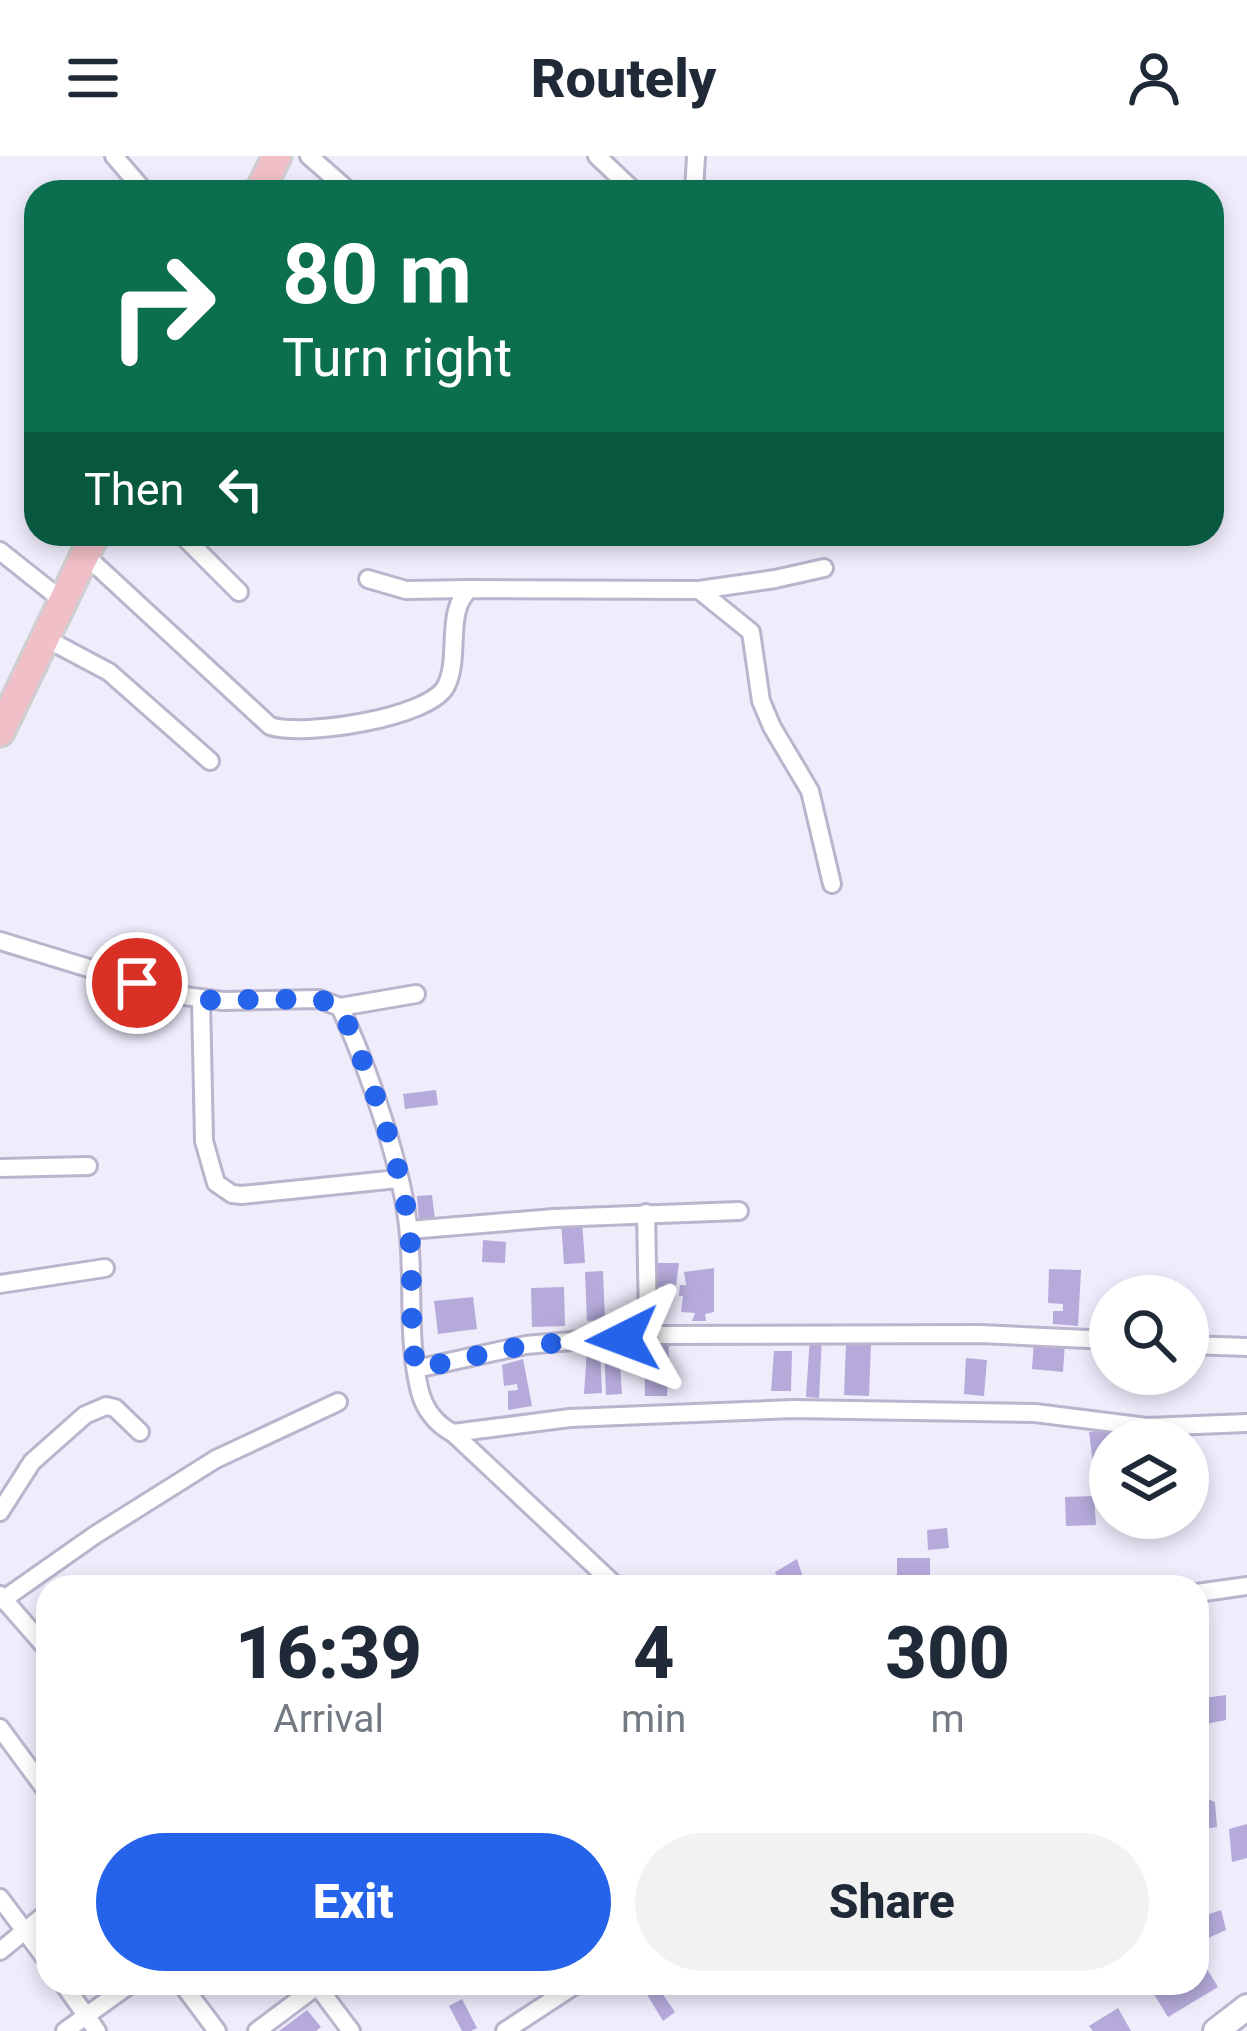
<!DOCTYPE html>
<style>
:root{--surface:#fff;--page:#f2f2f3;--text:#1f2937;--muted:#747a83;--accent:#2563eb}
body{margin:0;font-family:Roboto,sans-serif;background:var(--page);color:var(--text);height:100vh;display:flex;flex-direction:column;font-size:45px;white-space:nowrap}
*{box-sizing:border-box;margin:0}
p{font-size:39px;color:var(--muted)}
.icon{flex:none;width:66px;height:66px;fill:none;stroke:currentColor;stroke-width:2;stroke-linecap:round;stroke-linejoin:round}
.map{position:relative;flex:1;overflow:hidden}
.panel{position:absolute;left:36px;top:1419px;width:1173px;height:420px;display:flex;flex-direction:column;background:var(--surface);border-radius:36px;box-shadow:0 6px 18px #0003}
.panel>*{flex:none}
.banner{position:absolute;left:24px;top:24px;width:1200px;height:366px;border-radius:36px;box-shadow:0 6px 18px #0003;background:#0b6e4f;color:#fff;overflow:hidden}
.fabs{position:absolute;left:1089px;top:1119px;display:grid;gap:24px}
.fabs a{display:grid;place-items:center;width:120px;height:120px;border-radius:50%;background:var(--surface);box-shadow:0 6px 18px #0003;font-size:60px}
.pin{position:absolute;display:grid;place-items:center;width:102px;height:102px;color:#fff;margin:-51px;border:6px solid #fff;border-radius:50%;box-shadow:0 3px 12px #0007}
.me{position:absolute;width:132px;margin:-66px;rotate:267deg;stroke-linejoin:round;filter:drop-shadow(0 0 9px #0008)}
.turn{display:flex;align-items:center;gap:42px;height:252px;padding:0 60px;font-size:54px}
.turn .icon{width:156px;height:156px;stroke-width:2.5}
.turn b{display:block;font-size:84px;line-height:102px}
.then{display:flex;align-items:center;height:114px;padding:0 60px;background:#0003;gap:24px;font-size:45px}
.eta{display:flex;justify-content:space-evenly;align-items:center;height:204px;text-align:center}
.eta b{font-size:72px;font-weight:800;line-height:84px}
.button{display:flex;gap:24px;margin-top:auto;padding:24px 60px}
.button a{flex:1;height:138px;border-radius:72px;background:var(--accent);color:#fff;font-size:48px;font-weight:800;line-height:138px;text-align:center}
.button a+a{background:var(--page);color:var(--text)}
header{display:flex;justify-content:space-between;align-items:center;height:156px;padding:0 60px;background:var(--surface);font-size:54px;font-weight:800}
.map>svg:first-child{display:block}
.building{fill:#b5aada}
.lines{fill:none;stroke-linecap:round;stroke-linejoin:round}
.street-casing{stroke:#bab4cd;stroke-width:22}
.secondary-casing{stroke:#bab4cd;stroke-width:30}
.primary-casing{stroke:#cfcfd1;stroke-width:33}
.street{stroke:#fff;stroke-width:16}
.secondary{stroke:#fff;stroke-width:24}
.primary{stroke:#f1bfc8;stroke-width:27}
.route{stroke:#2563eb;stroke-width:21;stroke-dasharray:0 37.8}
</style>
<header><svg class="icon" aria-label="menu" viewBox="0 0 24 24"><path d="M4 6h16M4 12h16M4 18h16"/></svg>Routely<svg class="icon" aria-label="person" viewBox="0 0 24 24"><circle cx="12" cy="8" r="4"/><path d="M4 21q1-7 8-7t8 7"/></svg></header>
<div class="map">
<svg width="1247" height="1875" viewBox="0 0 1247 1875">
<rect width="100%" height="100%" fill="#efecfc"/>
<g class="building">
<polygon points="436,934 438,949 405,953 403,938"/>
<polygon points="432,1039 435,1064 419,1065 417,1040"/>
<polygon points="582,1064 585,1107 564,1108 561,1066"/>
<polygon points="483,1084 506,1086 505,1107 482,1106"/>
<polygon points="652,1107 679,1107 676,1130 651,1131"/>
<polygon points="714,1112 714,1156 705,1158 706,1165 692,1165 695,1157 681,1156 683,1140 679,1140 680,1129 686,1129 684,1116"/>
<polygon points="1049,1113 1081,1114 1078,1170 1053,1168 1053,1155 1063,1155 1063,1148 1048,1147"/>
<polygon points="603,1115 605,1164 587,1165 585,1116"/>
<polygon points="564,1131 565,1170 532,1171 531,1132"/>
<polygon points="473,1141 477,1173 438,1178 434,1145"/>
<polygon points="810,1180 822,1181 819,1242 806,1241"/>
<polygon points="1034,1184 1065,1186 1063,1216 1032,1213"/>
<polygon points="669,1185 667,1240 645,1240 644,1186"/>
<polygon points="846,1187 871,1188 869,1240 844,1239"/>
<polygon points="604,1191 619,1191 622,1238 606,1239"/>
<polygon points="600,1192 602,1237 584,1238 587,1193"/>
<polygon points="774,1195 792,1195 791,1235 771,1235"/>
<polygon points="966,1202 987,1204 984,1240 964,1238"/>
<polygon points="523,1203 532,1250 508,1254 508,1235 518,1234 517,1228 504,1230 502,1209"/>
<polygon points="1112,1273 1110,1330 1096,1332 1089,1276"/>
<polygon points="1094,1340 1096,1369 1066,1370 1065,1341"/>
<polygon points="947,1372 949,1392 928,1394 927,1374"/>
<rect x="897" y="1402" width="33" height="21"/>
<polygon points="797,1403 806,1430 780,1431 775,1416"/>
<polygon points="1226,1539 1226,1564 1201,1569 1206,1642 1215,1646 1217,1671 1197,1674 1197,1543"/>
<polygon points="1247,1668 1247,1702 1232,1706 1229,1673"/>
<polygon points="1221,1754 1226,1774 1197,1787 1197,1762"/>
<polygon points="1197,1797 1218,1831 1168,1861 1147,1827 1197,1827"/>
<polygon points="640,1827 655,1827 675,1856 663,1865"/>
<polygon points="462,1843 477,1872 471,1875 462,1875 449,1850"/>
<polygon points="1118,1852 1131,1875 1093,1875 1089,1870"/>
<polygon points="307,1854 321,1871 316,1875 279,1875"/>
</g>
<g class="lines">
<g class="street-casing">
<g id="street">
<polyline points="114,0 145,36"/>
<polyline points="309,0 350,36"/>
<polyline points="597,0 635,36"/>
<polyline points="694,36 696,0"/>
<polyline points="181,378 239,436"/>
<polyline points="0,395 63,445"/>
<path d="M85 399 270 570C302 581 430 562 446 530 461 501 444 454 470 433L699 434 775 423 824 412"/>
<polyline points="368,423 406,434 470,433"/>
<polyline points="699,434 751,476 761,545 772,571 810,635 832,728"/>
<polyline points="45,482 109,516 210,605"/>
<path d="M0 785 177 839 223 845 319 843 340 851C368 912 404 1013 409 1080 414 1132 407 1184 420 1236 425 1254 437 1269 453 1277L570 1262 793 1253 1035 1257 1147 1271 1247 1267"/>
<polyline points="201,844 204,985 216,1027 232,1038 242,1039 398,1023"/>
<polyline points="340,851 416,838"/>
<polyline points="0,1012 88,1010"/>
<polyline points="409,1074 554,1062 739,1055"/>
<polyline points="0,1128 105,1112"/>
<polyline points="640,1179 980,1178 1110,1184"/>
<polyline points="1188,1189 1247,1191"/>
<polyline points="416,1213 526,1189 640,1179 648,1166 646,1057"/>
<polyline points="453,1277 617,1431"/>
<polyline points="0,1356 32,1306 85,1259 106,1250 115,1252 140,1276"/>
<polyline points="1197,1437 1247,1430"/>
<polyline points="0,1439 48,1494"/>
<polyline points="4,1443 95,1379 216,1303 338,1246"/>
<polyline points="0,1572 48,1637"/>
<polyline points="0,1742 48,1806"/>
<polyline points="0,1795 48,1756"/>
<polyline points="63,1827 97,1875"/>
<polyline points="181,1827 217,1875"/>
<polyline points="315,1827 351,1875"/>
<polyline points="65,1875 132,1827"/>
<polyline points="257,1875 321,1827"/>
<polyline points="505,1875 578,1827"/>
</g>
</g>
<g class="secondary-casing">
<polyline id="secondary" points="1216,1875 1247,1851"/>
</g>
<g class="primary-casing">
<g id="primary">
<polyline points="259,36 277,0"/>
<polyline points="0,576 95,378"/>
</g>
</g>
<use href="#street" class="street"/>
<use href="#secondary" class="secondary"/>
<use href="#primary" class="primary"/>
</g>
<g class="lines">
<path class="route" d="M137 827 202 844 319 843 340 851C368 913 405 1015 410 1082 413 1126 409 1169 416 1213L526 1189 623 1183"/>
</g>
</svg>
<div class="fabs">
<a><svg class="icon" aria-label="search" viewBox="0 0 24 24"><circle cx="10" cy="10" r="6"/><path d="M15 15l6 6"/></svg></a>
<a><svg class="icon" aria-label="layers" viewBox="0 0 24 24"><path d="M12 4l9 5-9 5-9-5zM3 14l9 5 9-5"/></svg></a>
</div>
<div class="pin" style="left:137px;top:827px;background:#d93025"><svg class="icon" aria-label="arrive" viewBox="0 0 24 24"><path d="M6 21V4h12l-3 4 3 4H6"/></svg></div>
<svg class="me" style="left:623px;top:1183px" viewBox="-20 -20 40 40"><path d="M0-17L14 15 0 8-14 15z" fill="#2563eb" stroke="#fff" stroke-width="4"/></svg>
<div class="banner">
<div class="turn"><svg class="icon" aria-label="right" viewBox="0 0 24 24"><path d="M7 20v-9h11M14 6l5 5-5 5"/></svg><div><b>80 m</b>Turn right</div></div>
<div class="then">Then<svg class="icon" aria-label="left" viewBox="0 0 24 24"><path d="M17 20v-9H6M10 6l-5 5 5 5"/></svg></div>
</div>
<section class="panel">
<div class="eta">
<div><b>16:39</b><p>Arrival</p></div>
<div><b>4</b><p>min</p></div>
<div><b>300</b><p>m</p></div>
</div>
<div class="button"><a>Exit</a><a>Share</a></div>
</section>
</div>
